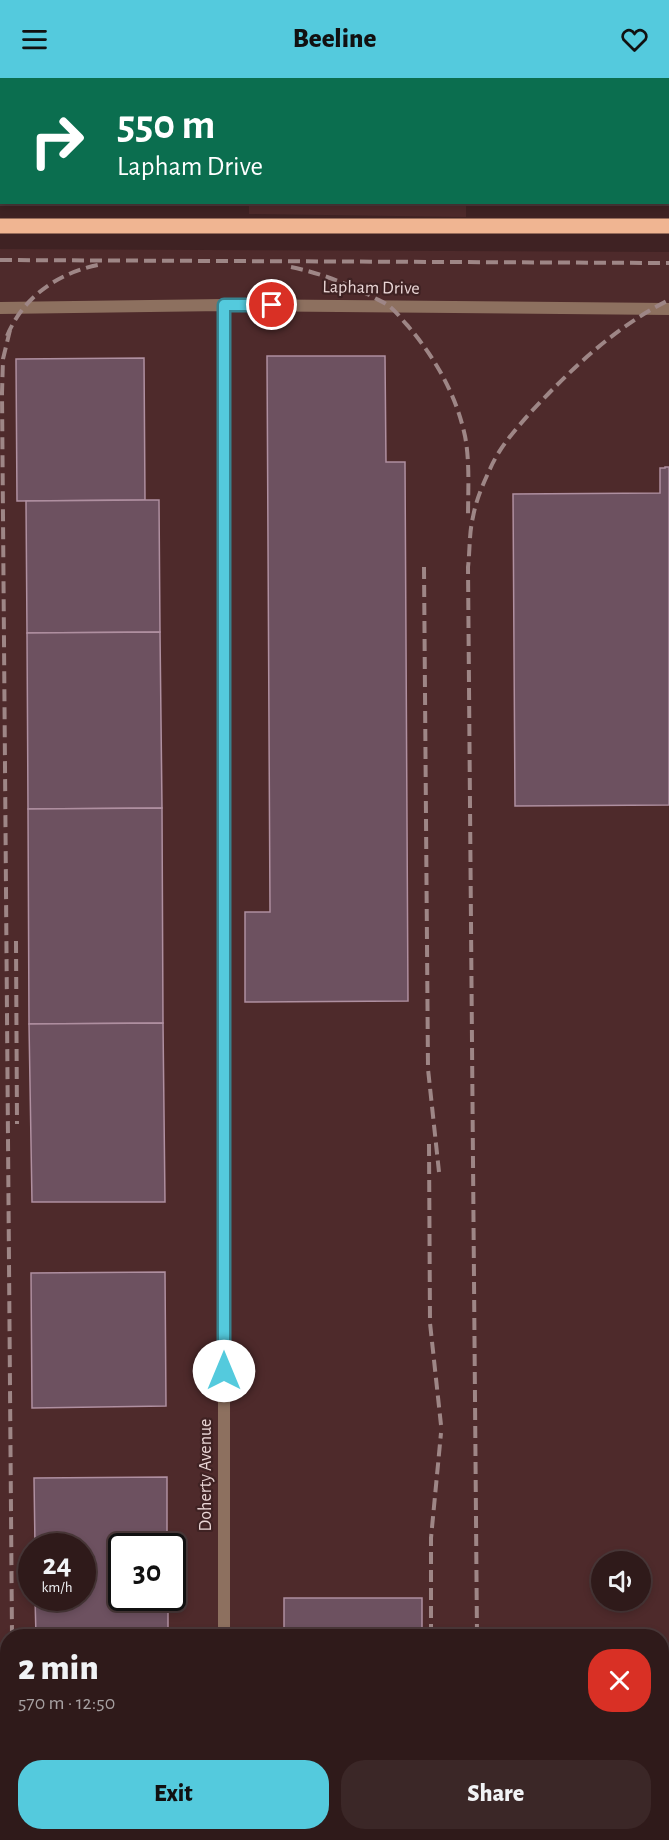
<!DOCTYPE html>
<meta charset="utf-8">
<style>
:root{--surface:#2f1a1a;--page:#3b2727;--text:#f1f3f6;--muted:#a7a1a2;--line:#4a3839;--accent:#54cadd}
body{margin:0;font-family:"Alegreya Sans",sans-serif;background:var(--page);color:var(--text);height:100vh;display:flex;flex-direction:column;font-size:22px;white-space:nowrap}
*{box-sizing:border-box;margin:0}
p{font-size:20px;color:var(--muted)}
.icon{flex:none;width:33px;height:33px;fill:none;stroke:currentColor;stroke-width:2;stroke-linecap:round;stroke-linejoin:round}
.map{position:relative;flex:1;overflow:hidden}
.panel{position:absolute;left:0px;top:1551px;width:669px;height:212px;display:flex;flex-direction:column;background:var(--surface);border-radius:24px 24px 0 0;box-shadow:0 3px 9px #0003,0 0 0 2px var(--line)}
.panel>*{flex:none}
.guide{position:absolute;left:0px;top:0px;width:669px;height:126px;box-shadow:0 3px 9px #0003,0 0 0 2px var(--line);background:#0b6e4f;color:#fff;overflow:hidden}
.controls{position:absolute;left:591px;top:1473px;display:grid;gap:12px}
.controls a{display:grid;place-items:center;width:60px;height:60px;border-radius:50%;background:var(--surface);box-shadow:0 3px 9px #0003,0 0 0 2px var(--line);font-size:30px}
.speed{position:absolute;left:18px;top:1455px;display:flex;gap:12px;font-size:30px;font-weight:700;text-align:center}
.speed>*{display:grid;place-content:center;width:78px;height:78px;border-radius:50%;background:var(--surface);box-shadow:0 3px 9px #0003,0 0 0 2px var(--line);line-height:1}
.speed small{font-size:15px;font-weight:400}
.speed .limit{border:3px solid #111;border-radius:9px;background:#fff;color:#111}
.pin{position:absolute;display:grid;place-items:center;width:51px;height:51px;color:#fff;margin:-26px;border:3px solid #fff;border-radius:50%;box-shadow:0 2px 6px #0007}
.me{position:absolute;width:66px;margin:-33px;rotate:0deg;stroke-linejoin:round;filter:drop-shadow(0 0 4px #0008)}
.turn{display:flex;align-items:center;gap:21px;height:126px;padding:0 18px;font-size:27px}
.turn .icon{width:78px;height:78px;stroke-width:2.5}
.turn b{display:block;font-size:42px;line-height:51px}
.round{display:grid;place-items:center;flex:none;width:63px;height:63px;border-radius:24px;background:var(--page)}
.overview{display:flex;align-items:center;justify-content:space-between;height:102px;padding:0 18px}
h1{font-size:36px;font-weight:800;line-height:45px}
.action{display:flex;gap:12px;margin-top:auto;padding:12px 18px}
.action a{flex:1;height:69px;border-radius:24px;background:var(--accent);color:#111;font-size:24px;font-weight:800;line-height:69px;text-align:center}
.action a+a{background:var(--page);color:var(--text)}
header{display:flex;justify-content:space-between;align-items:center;height:78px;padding:0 18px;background:var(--accent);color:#111;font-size:27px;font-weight:800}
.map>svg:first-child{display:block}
.built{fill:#4e2a2b;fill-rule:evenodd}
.building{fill:#6d5160;stroke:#af8fa0;stroke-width:1.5}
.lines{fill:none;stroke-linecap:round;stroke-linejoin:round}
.minor{stroke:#8d705f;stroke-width:12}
.primary{stroke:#f0b592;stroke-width:15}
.rail{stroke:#9e8686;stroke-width:4;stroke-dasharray:12 6;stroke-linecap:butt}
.route-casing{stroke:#378390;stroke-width:15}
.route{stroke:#54cadd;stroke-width:10}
.labels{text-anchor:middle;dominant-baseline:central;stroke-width:4.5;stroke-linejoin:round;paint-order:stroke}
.street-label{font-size:18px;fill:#ead6d6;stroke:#3f2223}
</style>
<header><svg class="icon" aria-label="menu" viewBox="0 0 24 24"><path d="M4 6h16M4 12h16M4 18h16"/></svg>Beeline<svg class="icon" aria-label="heart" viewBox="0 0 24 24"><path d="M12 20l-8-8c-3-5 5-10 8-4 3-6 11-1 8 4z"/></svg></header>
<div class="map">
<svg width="669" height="1762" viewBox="0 0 669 1762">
<rect width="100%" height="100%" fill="#3f2223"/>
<g class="built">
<rect x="300" y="0" width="164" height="1"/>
<polygon points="249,125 466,125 466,139 249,136"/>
<path d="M0 171 669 174V1762H0ZM32 1468H82V1520H32ZM122 1468H172V1520H122ZM602 1484H640V1522H602ZM8 1558H662V1755H8Z"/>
</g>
<g class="building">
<polygon points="267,278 385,278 386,384 405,384 408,923 245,924 245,834 270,834"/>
<polygon points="144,280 145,422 17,423 16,281"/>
<polygon points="665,389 669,389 669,727 515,728 513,416 660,415 660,390 665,390"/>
<polygon points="145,422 159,422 160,554 27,555 26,423"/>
<polygon points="160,554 162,730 28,731 27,555"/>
<polygon points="162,730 163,945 29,946 28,731"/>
<polygon points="163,945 165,1124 32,1124 29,946"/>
<polygon points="165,1194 166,1328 32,1330 31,1195"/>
<polygon points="167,1399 167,1468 122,1468 122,1520 168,1520 168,1558 36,1558 35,1520 82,1520 82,1468 35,1468 34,1400"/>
<rect x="284" y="1520" width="138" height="38"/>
<polygon points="0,1751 8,1751 8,1755 174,1755 174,1762 0,1762"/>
<rect x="267" y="1755" width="196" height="7"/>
</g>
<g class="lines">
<g class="minor">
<polyline points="0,230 224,227 669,231"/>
<polyline points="224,1558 224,227"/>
<polyline points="662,1723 669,1723"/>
</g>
<polyline class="primary" points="0,148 669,148"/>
<g class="rail">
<polyline points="0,182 669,185"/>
<path d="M291 189C320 195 346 205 373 219 378 222 384 224 389 228 396 233 402 242 408 248 435 280 456 316 465 358 470 384 468 414 468 441"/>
<polyline points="10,252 3,281 2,315 12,1558"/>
<path d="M7 258C23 219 58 195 98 187"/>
<polyline points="424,489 428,991 439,1094"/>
<polyline points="16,863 17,1046"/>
<polyline points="429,1066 430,1245 441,1347"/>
<polyline points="431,1558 431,1460 441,1355"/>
<path d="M477 1558 468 489C470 473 469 455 473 439 476 422 483 406 490 391 499 370 515 352 530 335 571 291 615 249 669 222"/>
<polyline points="478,1755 478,1762"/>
<polyline points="467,1759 467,1762"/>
</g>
</g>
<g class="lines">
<g class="route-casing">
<polyline id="route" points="224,1293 224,227 272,227"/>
</g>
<use href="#route" class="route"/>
</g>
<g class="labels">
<g class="street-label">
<text transform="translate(371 210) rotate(1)">Lapham Drive</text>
<text transform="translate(206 1397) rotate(-90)">Doherty Avenue</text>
</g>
</g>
</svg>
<div class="controls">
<a><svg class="icon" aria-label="sound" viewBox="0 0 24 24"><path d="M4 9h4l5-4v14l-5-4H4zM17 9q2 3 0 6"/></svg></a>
</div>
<div class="speed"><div>24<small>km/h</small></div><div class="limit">30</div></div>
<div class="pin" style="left:272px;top:227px;background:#d93025"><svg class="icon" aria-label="arrive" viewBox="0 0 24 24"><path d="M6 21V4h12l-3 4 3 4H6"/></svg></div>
<svg class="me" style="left:224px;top:1293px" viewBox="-20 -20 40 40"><circle r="19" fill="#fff"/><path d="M0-13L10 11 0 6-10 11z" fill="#54cadd"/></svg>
<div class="guide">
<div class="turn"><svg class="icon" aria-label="right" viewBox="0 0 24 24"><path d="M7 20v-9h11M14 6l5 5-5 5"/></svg><div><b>550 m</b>Lapham Drive</div></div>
</div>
<section class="panel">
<div class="overview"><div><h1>2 min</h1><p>570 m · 12:50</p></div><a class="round" style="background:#d93025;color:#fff"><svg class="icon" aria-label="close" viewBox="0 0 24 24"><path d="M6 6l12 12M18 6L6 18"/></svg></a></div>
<div class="action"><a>Exit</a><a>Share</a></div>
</section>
</div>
